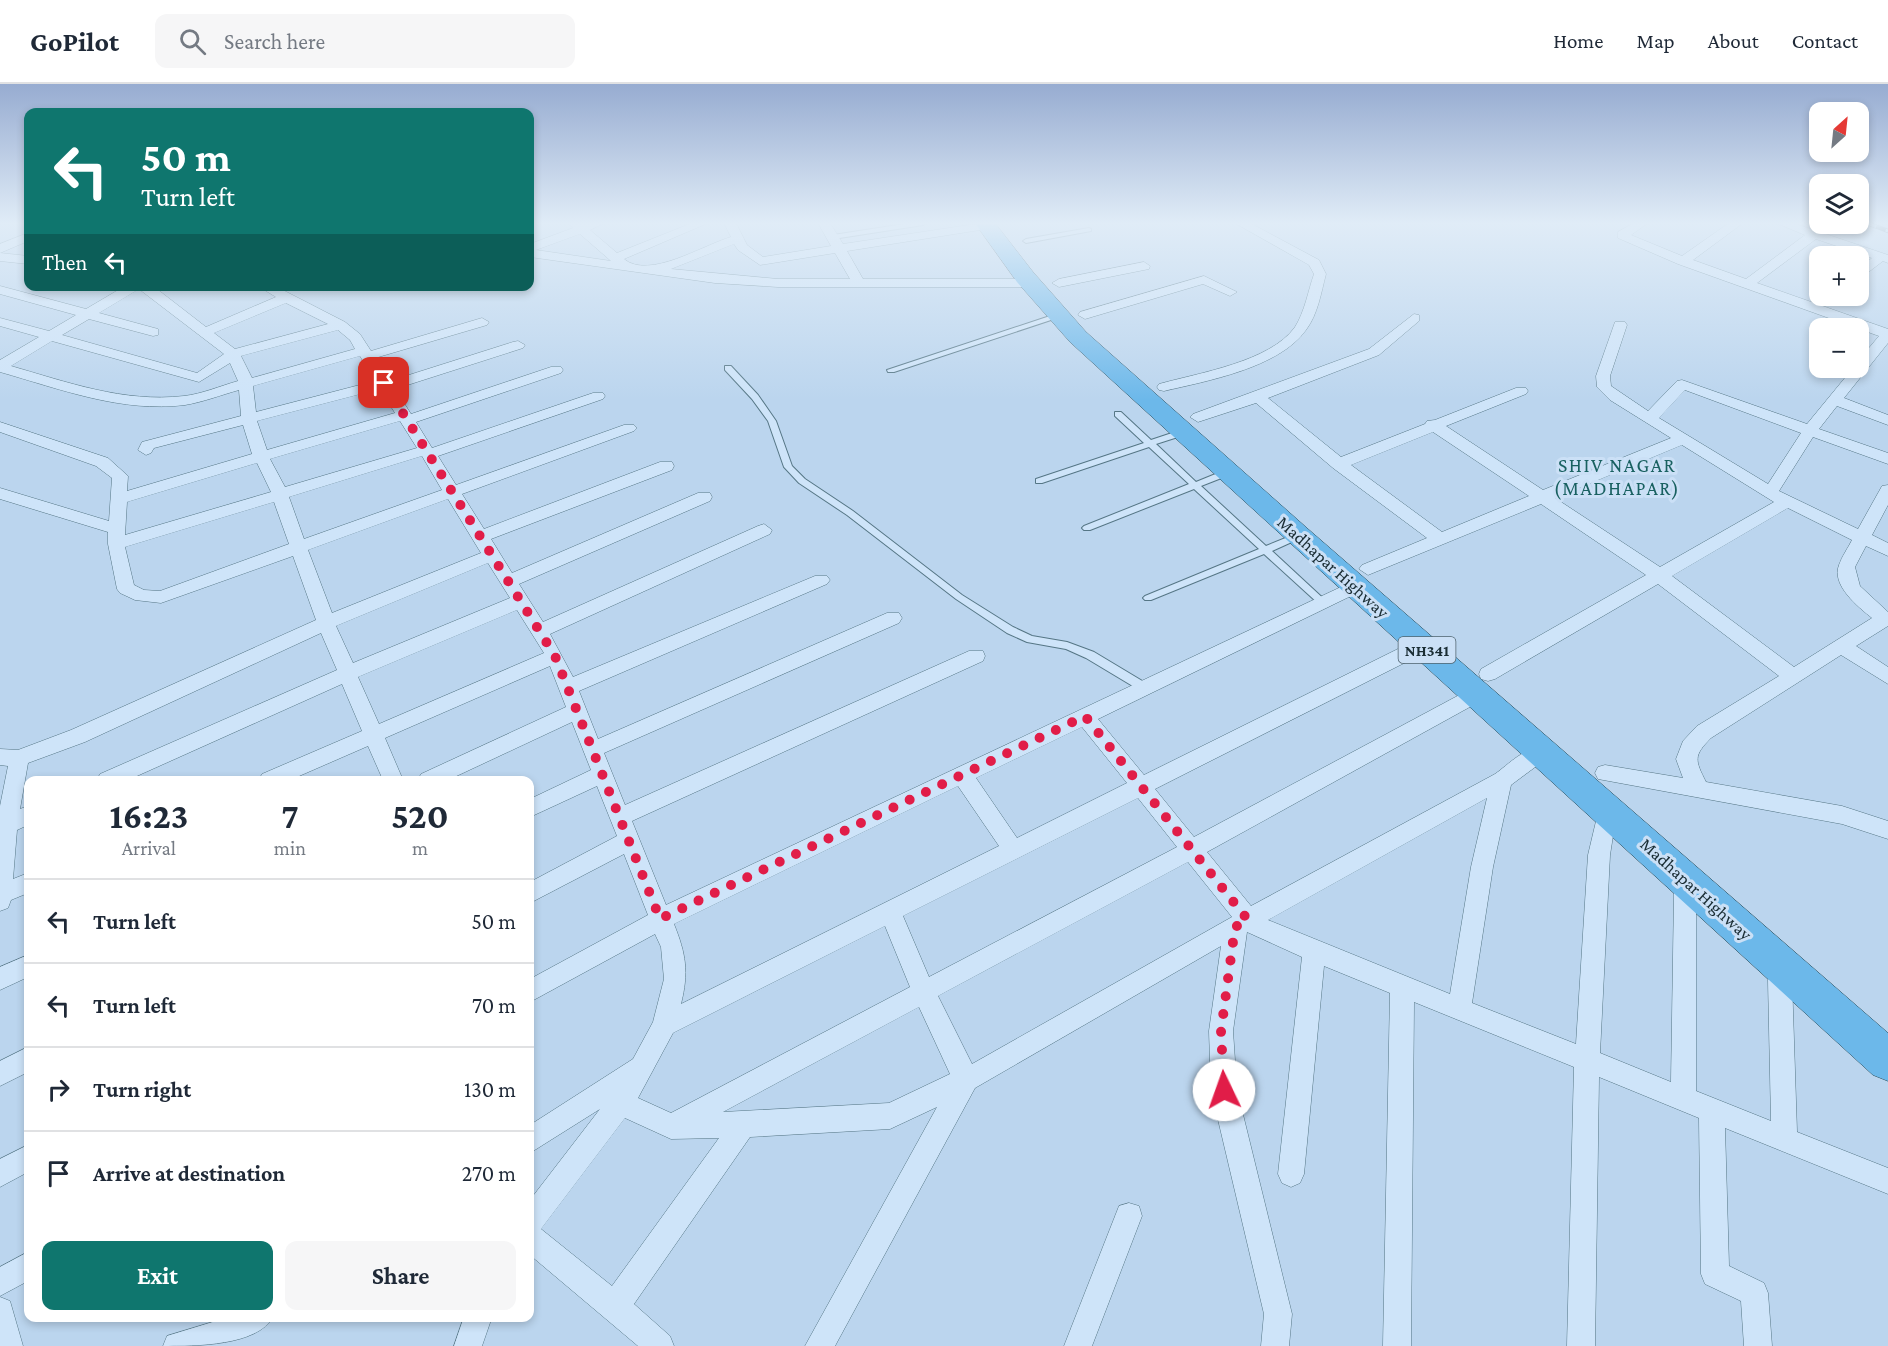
<!DOCTYPE html>
<meta charset="utf-8">
<style>
:root{--surface:#fff;--page:#f6f6f7;--text:#1f2937;--muted:#747a83;--line:#e0e1e3;--accent:#0f766e}
body{margin:0;font-family:"Crimson Pro",serif;background:var(--page);color:var(--text);height:100vh;display:flex;flex-direction:column;font-size:22px;white-space:nowrap}
*{box-sizing:border-box;margin:0}
p{font-size:20px;color:var(--muted)}
.icon{flex:none;width:33px;height:33px;fill:none;stroke:currentColor;stroke-width:2;stroke-linecap:round;stroke-linejoin:round}
.map{position:relative;flex:1;overflow:hidden}
.side{position:absolute;left:24px;top:692px;width:510px;height:546px;display:flex;flex-direction:column;background:var(--surface);border-radius:12px;box-shadow:0 3px 9px #0003}
.side>*{flex:none}
.top-card{position:absolute;left:24px;top:24px;width:510px;height:183px;border-radius:12px;box-shadow:0 3px 9px #0003;background:#0f766e;color:#fff;overflow:hidden}
.needle{width:39px;rotate:27deg}
.tools{position:absolute;left:1809px;top:18px;display:grid;gap:12px}
.tools a{display:grid;place-items:center;width:60px;height:60px;border-radius:12px;background:var(--surface);box-shadow:0 3px 9px #0003;font-size:30px}
.pin{position:absolute;display:grid;place-items:center;width:51px;height:51px;color:#fff;margin:-26px;border-radius:12px;box-shadow:0 3px 9px #0006}
.me{position:absolute;width:66px;margin:-33px;rotate:357deg;stroke-linejoin:round;filter:drop-shadow(0 0 4px #0008)}
.turn{display:flex;align-items:center;gap:21px;height:126px;padding:0 18px;font-size:27px}
.turn .icon{width:78px;height:78px;stroke-width:2.5}
.turn b{display:block;font-size:42px;line-height:51px}
.then{display:flex;align-items:center;height:57px;padding:0 18px;background:#0003;gap:12px;font-size:22px}
.eta{display:flex;justify-content:space-evenly;align-items:center;height:102px;text-align:center}
.eta b{font-size:36px;font-weight:700;line-height:42px}
.primary-button{display:flex;gap:12px;margin-top:auto;padding:12px 18px}
.primary-button a{flex:1;height:69px;border-radius:12px;background:var(--accent);color:#fff;font-size:24px;font-weight:700;line-height:69px;text-align:center}
.primary-button a+a{background:var(--page);color:var(--text)}
ul{padding:0;list-style:none}
li{display:flex;align-items:center;gap:18px;height:84px;padding:0 18px;border-top:2px solid var(--line)}
li div{flex:1}
li b{display:block;font-size:22px}
li em{font-style:normal}
header{display:flex;align-items:center;gap:36px;box-sizing:border-box;height:84px;padding:0 30px;background:var(--surface);border-bottom:2px solid var(--line)}
header strong{font-size:28px}
nav{display:flex;gap:33px;margin-inline-start:auto;font-size:21px}
.search{width:420px;height:54px;background:var(--page);display:flex;align-items:center;gap:15px;box-sizing:border-box;padding:0 21px;border-radius:12px;color:var(--muted);font-size:22px}
.map>svg:first-child{display:block}
.lines{fill:none;stroke-linecap:round;stroke-linejoin:round}
.service-casing{stroke:#557685;stroke-width:2}
.minor-casing{stroke:#557685;stroke-width:1}
.trunk-casing{stroke:#2a4852;stroke-width:1}
.service{fill:#cee4f9;fill-rule:evenodd}
.minor{fill:#cee4f9;fill-rule:evenodd}
.trunk{fill:#6cb8ea;fill-rule:evenodd}
.rail-casing{stroke:#1a2d34;stroke-width:4.5}
.rail{stroke:#cbe0f6;stroke-width:3;stroke-dasharray:10;stroke-linecap:butt}
.route{stroke:#e11d48;stroke-width:10;stroke-dasharray:0 18}
.labels{text-anchor:middle;dominant-baseline:central;stroke-width:6;stroke-linejoin:round;paint-order:stroke}
.shield{fill:#cbe0f6;stroke:#4f636e;stroke-width:1.5}
.shield-label{font-size:16px;font-weight:bold;fill:#1a2d34}
.street-label{font-size:18px;fill:#1a2d34;stroke:#cbe0f6}
.neighbourhood-label{font-size:20px;letter-spacing:1.5px;fill:#196161;stroke:#cbe0f6}
</style>
<header>
<strong>GoPilot</strong>
<div class="search"><svg class="icon" aria-label="search" viewBox="0 0 24 24"><circle cx="10" cy="10" r="6"/><path d="M15 15l6 6"/></svg>Search here</div>
<nav><a>Home</a><a>Map</a><a>About</a><a>Contact</a></nav>
</header>
<div class="map">
<svg width="1888" height="1262" viewBox="0 0 1888 1262">
<rect width="100%" height="100%" fill="#bbd5ee"/>
<g class="lines">
<g class="service-casing">
<g id="service">
<polygon points="911,139 926,139 923,141 833,155 830,153 833,151"/>
<polygon points="1089,144 1091,145 1091,147 1026,159 1023,157 1026,155"/>
<polygon points="1050,232 1057,234 894,288 888,288 887,286"/>
<polygon points="725,282 731,282 758,311 776,337 792,382 805,395 853,427 962,511 1013,543 1032,552 1067,558 1094,568 1149,601 1150,604 1149,607 1141,607 1086,574 1066,565 1027,558 1007,549 956,515 847,431 799,399 784,383 768,337 752,315 725,286"/>
<polygon points="1115,328 1121,328 1151,356 1175,348 1181,348 1181,352 1156,360 1196,398 1218,389 1224,389 1224,393 1201,402 1266,462 1288,453 1294,453 1296,455 1294,457 1272,467 1326,517 1328,519 1326,521 1320,521 1264,470 1151,516 1145,516 1143,514 1145,512 1259,465 1194,405 1090,446 1084,446 1082,444 1084,442 1189,400 1149,363 1042,399 1036,399 1036,395 1144,359 1115,332"/>
</g>
</g>
<g class="minor-casing">
<g id="minor">
<path d="M569 139H604L590 146 617 169 692 139H708L624 175C649 196 703 161 731 153L724 139H736L747 161 763 173 831 162 818 139H830L843 160 982 139 986 142 980 146 847 167 863 195H1023L1030 199 1023 203H778L715 199 530 173V160L573 144ZM580 150 611 177 536 166ZM734 160 738 166 760 181 835 169 850 195H778L671 185Z"/>
<path d="M1235 139H1250L1319 176 1326 190C1321 209 1318 230 1306 246 1279 284 1207 297 1164 307L1159 306 1157 303 1159 300C1198 289 1270 278 1295 243 1305 227 1308 207 1314 190L1309 181Z"/>
<path d="M1634 139H1648L1631 151 1682 172 1729 139H1743L1693 176 1746 195 1805 151 1776 139H1793L1888 171V179L1883 177 1858 196V185L1872 174 1816 155 1757 199 1888 245V259L1844 314 1888 331V341L1837 322 1819 345 1888 369V380L1813 353 1779 407 1858 445 1882 402 1888 401V421L1872 451 1888 459V472L1866 462 1855 483 1860 502 1888 528V542L1856 562 1888 583V600L1841 571 1711 654C1693 672 1695 676 1706 698L1842 722 1888 737V755L1842 740 1598 695 1595 689 1598 683 1605 681 1683 694 1676 675 1683 657 1697 642 1779 592 1658 500 1495 595 1488 597 1481 595 1479 590 1481 585 1646 491 1541 420 1368 491 1359 485 1362 481 1427 454 1333 384 1256 319 1198 338 1190 333 1193 330 1369 265 1414 230 1419 231V237L1379 271 1268 314 1341 373 1425 340 1427 337 1435 336 1516 304H1526L1528 307 1526 310 1446 342 1543 406 1671 354 1610 316 1597 303 1596 292 1615 238H1625L1627 241 1610 292 1611 302 1648 327 1677 297 1682 296 1807 340 1853 284H1858V277L1879 252 1678 180 1618 154V148ZM1685 306 1801 349 1768 400 1659 334ZM1433 348 1529 412 1442 448 1351 381ZM1682 361 1774 418 1660 483 1555 414ZM1788 424 1852 456C1848 464 1842 472 1839 481 1831 501 1858 523 1872 534L1794 583 1672 492Z"/>
<polygon points="28,149 28,157 0,169 0,160"/>
<polygon points="0,169 28,172 28,180 0,177"/>
<polygon points="1144,178 1150,182 1149,185 1059,203 1052,199 1059,195"/>
<polygon points="1204,192 1237,208 1230,212 1203,200 1085,235 1078,231 1080,228"/>
<path d="M0 202 86 225 125 202H153L206 243 276 213 258 202H275L345 238 360 250 371 267 482 234 489 238 487 241 375 274 390 297 513 258 518 257 525 261 523 264 395 305 411 330 551 283H561L563 286 561 289 416 338 432 364 593 309H603L605 312 603 315 438 372 456 401 624 341H634L637 344 634 347 462 410 484 445 660 378H672L674 382 672 386 491 455 512 489 698 409H710L712 413 710 417 519 500 543 538 758 442 764 440 772 446 770 450 550 550 573 593 815 492H827L830 496 827 500 579 607 598 655 887 529H899L902 534 899 539 604 669 625 721 969 567H983L985 572 983 577 632 737 666 821 1343 502H1355L1358 506 1355 510 1098 635 1144 691 1408 560H1422L1424 565 1422 570 1155 705 1194 753 1463 609 1470 607 1477 609 1480 614 1477 619 1207 768 1251 822 1495 690C1508 681 1526 661 1542 666L1545 672 1542 678 1511 701 1493 783 1472 919 1576 960 1588 771 1597 733 1604 730 1611 733 1615 739 1610 771 1600 969 1671 998 1674 810 1677 803 1685 800 1693 803 1696 810V1007L1771 1037 1768 896 1772 888 1780 885 1788 888 1792 896 1797 1048 1888 1084V1110L1725 1044 1729 1182 1764 1199 1768 1209 1772 1262H1744L1741 1217 1705 1200 1701 1190 1699 1034 1599 993 1595 1262H1567L1574 983 1414 918 1411 1262H1383L1390 909 1324 882 1304 1090 1300 1099 1291 1103 1282 1099 1278 1090 1302 873 1247 848 1233 947 1237 1006 1292 1230 1289 1262H1261L1264 1230 1211 1006 1209 947 1221 862 975 1004 835 1262H805L937 1023 890 1045 750 1053 634 1220 670 1252 674 1262H638L530 1171V1116L600 1025 530 1069V1041L633 975 653 938 664 895 661 863 655 850 530 918V895L648 831 624 770 530 819V798L617 752 597 702 530 733V715L591 686 572 638 448 696H418L421 690 566 623 550 582 385 654 403 696H383L368 662 290 696H259L262 690 362 647 342 600 128 696H97L100 690 337 586 321 549 85 658 28 679 20 725 28 722V741L17 746 13 795 28 789V809L11 816 8 824 0 827V722L8 682 0 681V665L18 666 71 646 316 536 293 472 161 519 135 516 120 509 117 505 108 460V448L0 415V404L109 437 112 394 96 382 0 348V338L108 374 128 392 127 407 252 370 243 341 154 364 151 369 146 371 138 366 142 358 241 332 239 306C221 311 203 318 185 321 122 329 60 305 0 288V276L39 253 0 242V234L49 247 76 231 0 210ZM139 205 224 270 197 289 62 251 89 235 153 252 158 251V245L99 229ZM286 219 328 240 235 265 214 249ZM338 246 350 256 355 265 252 294 241 272ZM52 257 199 298 230 279 238 297C220 302 202 310 184 312 124 319 67 298 11 282ZM360 272 375 297 256 328 253 302ZM380 305 395 329 267 366 257 337ZM400 337 417 364 285 403 270 375ZM422 372 442 406 304 455 289 413ZM257 379 271 408 125 451 127 418ZM448 415 481 469 332 529 308 466ZM274 418 289 460 160 507 144 506 134 501 125 463ZM488 479 510 514 353 579 336 542ZM517 526 544 569 379 640 358 593ZM1082 643 1127 699 1017 754 976 694ZM958 702 999 762 681 920C689 888 686 870 674 840ZM1138 714 1177 763 929 893 903 832ZM1487 714 1471 783 1450 910 1268 836ZM1188 778 1232 833 972 980 938 912ZM885 842 910 903 671 1029 638 1014 673 949ZM919 923 950 990 889 1019 723 1028ZM625 1034 671 1055 719 1054 612 1202 541 1145Z"/>
<polygon points="28,871 28,893 0,906 0,883"/>
<polygon points="28,963 28,988 0,1002 0,977"/>
<polygon points="28,1061 28,1088 0,1103 0,1075"/>
<polygon points="1129,1119 1139,1122 1142,1132 1092,1262 1064,1262 1119,1122"/>
<polygon points="28,1168 28,1197 0,1212 0,1183"/>
<polygon points="0,1213 10,1217 23,1262 0,1262"/>
<path d="M229 1233H273C257 1262 196 1262 163 1262L167 1252Z"/>
<polygon points="464,1233 492,1233 482,1262 454,1262"/>
</g>
</g>
<g class="trunk-casing">
<polygon id="trunk" points="975,139 995,139 1033,188 1086,248 1308,445 1888,949 1888,997 1873,991 1070,258 1017,198"/>
</g>
<use href="#service" class="service"/>
<use href="#minor" class="minor"/>
<use href="#trunk" class="trunk"/>
<g class="rail-casing">
<polyline id="rail" points="1867,139 1888,147"/>
</g>
<use href="#rail" class="rail"/>
</g>
<linearGradient id="sky" x2="0" y2="1"><stop stop-color="#97acd1"/><stop offset="0.44" stop-color="#e0ecf7"/><stop offset="1" stop-color="#e0ecf7" stop-opacity="0"/></linearGradient>
<rect width="1888" height="316" fill="url(#sky)"/>
<g class="lines">
<polyline class="route" points="384,299 555,572 660,835 1085,632 1248,836 1235,843 1221,947 1224,1006"/>
</g>
<g class="labels">
<rect class="shield" x="1398.5" y="553" width="57" height="26" rx="4.5"/>
<g class="shield-label">
<text x="1427" y="566">NH341</text>
</g>
<g class="street-label">
<text transform="translate(1333 483) rotate(42)">Madhapar Highway</text>
<text transform="translate(1696 805) rotate(42)">Madhapar Highway</text>
</g>
<g class="neighbourhood-label">
<text x="1617" y="381">SHIV NAGAR<tspan x="1617" dy="23">(MADHAPAR)</tspan></text>
</g>
</g>
</svg>
<div class="tools">
<a><svg class="needle" viewBox="-14 -14 28 28"><path d="M0-13l5 13h-10z" fill="#e53935"/><path d="M0 13l5-13h-10z" fill="#747a83"/></svg></a>
<a><svg class="icon" aria-label="layers" viewBox="0 0 24 24"><path d="M12 4l9 5-9 5-9-5zM3 14l9 5 9-5"/></svg></a>
<a>+</a>
<a>−</a>
</div>
<div class="pin" style="left:384px;top:299px;background:#d93025"><svg class="icon" aria-label="arrive" viewBox="0 0 24 24"><path d="M6 21V4h12l-3 4 3 4H6"/></svg></div>
<svg class="me" style="left:1224px;top:1006px" viewBox="-20 -20 40 40"><circle r="19" fill="#fff"/><path d="M0-13L10 11 0 6-10 11z" fill="#e11d48"/></svg>
<div class="top-card">
<div class="turn"><svg class="icon" aria-label="left" viewBox="0 0 24 24"><path d="M17 20v-9H6M10 6l-5 5 5 5"/></svg><div><b>50 m</b>Turn left</div></div>
<div class="then">Then<svg class="icon" aria-label="left" viewBox="0 0 24 24"><path d="M17 20v-9H6M10 6l-5 5 5 5"/></svg></div>
</div>
<section class="side">
<div class="eta">
<div><b>16:23</b><p>Arrival</p></div>
<div><b>7</b><p>min</p></div>
<div><b>520</b><p>m</p></div>
</div>
<ul>
<li><svg class="icon" aria-label="left" viewBox="0 0 24 24"><path d="M17 20v-9H6M10 6l-5 5 5 5"/></svg><div><b>Turn left</b></div><em>50 m</em></li>
<li><svg class="icon" aria-label="left" viewBox="0 0 24 24"><path d="M17 20v-9H6M10 6l-5 5 5 5"/></svg><div><b>Turn left</b></div><em>70 m</em></li>
<li><svg class="icon" aria-label="right" viewBox="0 0 24 24"><path d="M7 20v-9h11M14 6l5 5-5 5"/></svg><div><b>Turn right</b></div><em>130 m</em></li>
<li><svg class="icon" aria-label="arrive" viewBox="0 0 24 24"><path d="M6 21V4h12l-3 4 3 4H6"/></svg><div><b>Arrive at destination</b></div><em>270 m</em></li>
</ul>
<div class="primary-button"><a>Exit</a><a>Share</a></div>
</section>
</div>
